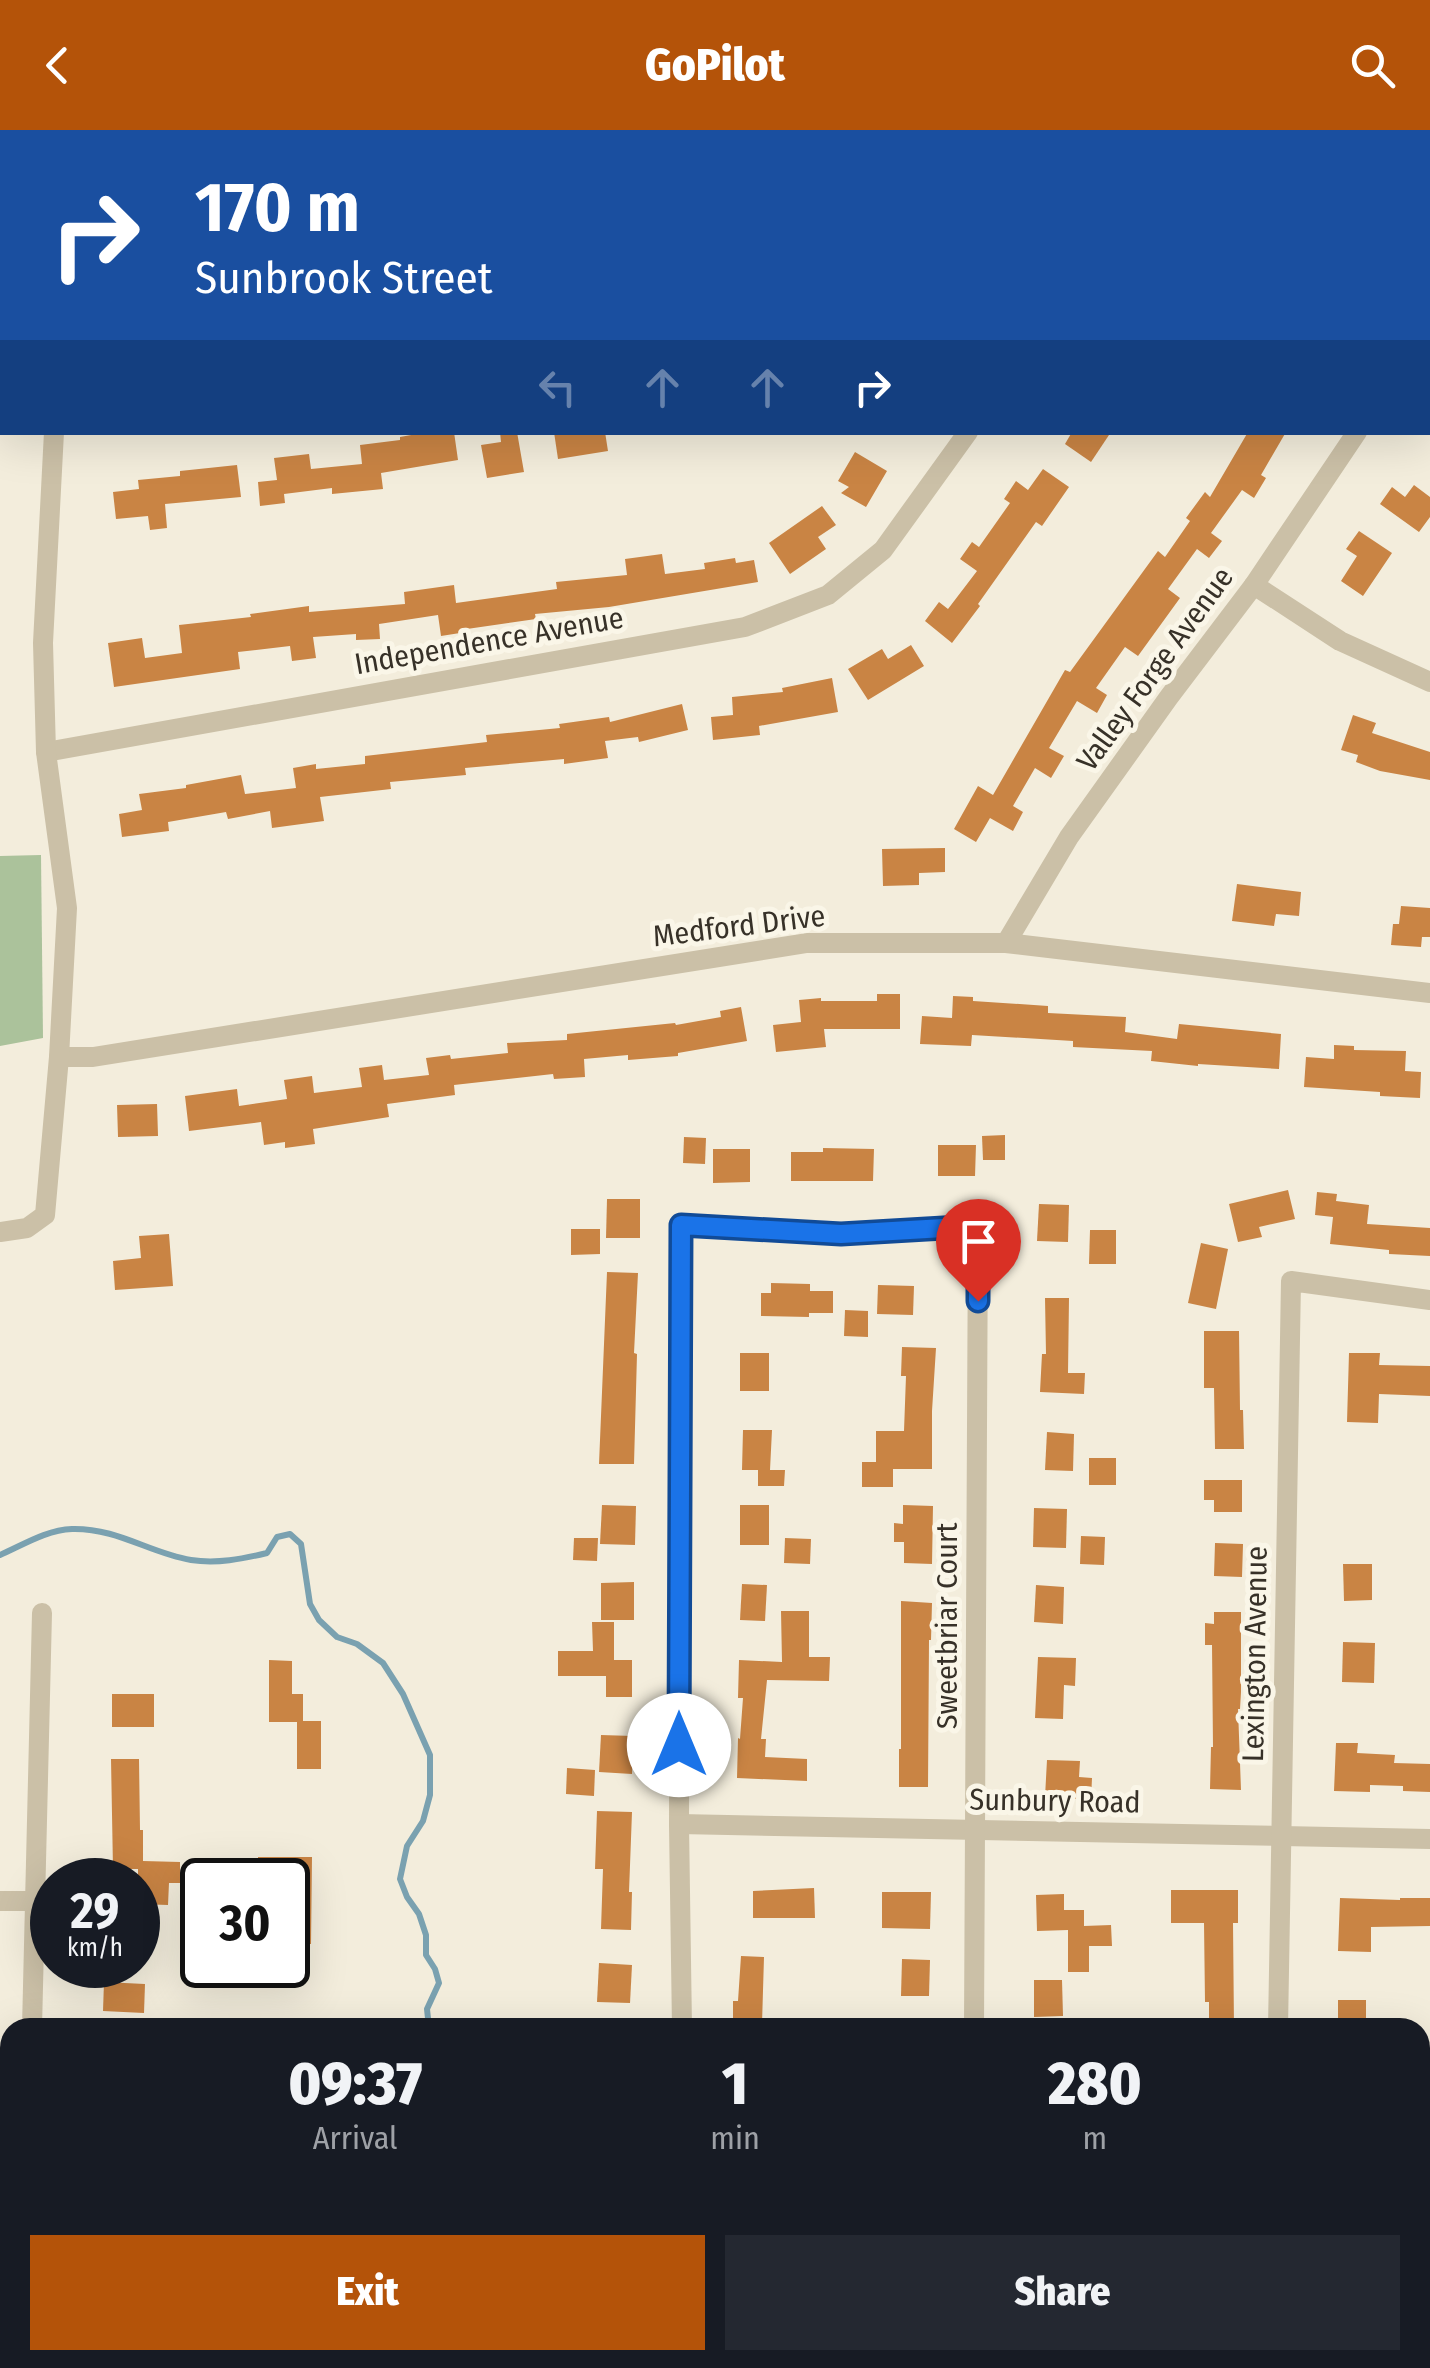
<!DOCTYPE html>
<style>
:root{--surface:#171b24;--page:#242831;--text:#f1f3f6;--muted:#9ea1a6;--accent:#b45309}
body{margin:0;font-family:"Fira Sans Condensed",sans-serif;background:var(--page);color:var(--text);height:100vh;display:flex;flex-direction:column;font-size:38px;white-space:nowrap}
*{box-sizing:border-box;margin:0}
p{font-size:32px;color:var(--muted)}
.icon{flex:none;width:55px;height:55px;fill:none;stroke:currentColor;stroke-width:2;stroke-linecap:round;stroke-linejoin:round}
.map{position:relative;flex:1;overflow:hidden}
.panel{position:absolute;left:0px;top:1888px;width:1430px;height:352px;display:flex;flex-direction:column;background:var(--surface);border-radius:30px 30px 0 0;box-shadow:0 10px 40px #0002}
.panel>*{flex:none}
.top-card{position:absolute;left:0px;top:0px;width:1430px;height:305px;box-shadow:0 10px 40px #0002;background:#1a4fa0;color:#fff;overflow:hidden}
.speed{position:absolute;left:30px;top:1728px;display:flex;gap:20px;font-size:50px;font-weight:700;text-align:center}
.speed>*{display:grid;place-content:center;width:130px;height:130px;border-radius:50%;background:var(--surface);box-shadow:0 10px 40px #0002;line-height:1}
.speed small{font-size:25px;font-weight:400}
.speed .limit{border:5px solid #111;border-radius:15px;background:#fff;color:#111}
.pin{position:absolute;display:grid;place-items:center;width:85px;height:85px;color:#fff;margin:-102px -42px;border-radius:50% 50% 50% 0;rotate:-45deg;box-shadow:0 0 10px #0007}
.pin .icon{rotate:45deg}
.me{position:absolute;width:110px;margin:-55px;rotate:0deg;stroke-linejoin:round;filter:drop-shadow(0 0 8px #0008)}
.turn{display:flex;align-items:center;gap:35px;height:210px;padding:0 30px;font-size:45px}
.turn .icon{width:130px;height:130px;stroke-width:2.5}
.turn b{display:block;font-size:70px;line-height:85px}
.lanes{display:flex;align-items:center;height:95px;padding:0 30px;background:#0003;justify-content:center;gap:50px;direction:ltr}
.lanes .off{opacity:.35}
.eta{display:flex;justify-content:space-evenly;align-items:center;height:170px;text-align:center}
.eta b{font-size:60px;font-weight:800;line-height:70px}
.primary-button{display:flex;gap:20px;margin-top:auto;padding:20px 30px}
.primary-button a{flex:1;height:115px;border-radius:0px;background:var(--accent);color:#fff;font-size:40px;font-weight:800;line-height:115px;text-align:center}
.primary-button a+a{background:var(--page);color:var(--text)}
header{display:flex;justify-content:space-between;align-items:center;height:130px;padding:0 30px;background:var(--accent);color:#fff;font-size:45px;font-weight:800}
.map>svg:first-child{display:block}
.green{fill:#abc29b}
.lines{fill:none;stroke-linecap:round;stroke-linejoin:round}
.stream{stroke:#7aa1b0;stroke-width:6}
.building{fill:#c98444}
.street{stroke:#cbc0a7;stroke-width:20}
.route-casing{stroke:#114b97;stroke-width:25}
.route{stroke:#1a73e8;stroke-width:18}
.labels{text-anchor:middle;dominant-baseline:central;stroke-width:10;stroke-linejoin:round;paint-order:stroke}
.street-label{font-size:30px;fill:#373128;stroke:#faf6e8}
</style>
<header><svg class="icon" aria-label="back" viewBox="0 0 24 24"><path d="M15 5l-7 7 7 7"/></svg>GoPilot<svg class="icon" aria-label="search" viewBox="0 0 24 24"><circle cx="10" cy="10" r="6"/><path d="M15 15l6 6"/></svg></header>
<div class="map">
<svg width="1430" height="2238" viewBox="0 0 1430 2238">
<rect width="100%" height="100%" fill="#f3eddc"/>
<polygon class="green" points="41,725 43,908 0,916 0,726"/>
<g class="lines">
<g class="stream">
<path d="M0 1425C23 1415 46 1400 72 1399 118 1398 149 1423 191 1430 217 1434 242 1429 267 1423L277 1407 290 1404 301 1414 310 1474 319 1490 337 1507 357 1514 383 1533 403 1564 430 1625V1665L423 1691 407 1716 400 1749 407 1767 419 1784 426 1805V1825L435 1839 439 1853 427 1879 429 1898"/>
<polyline points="532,1898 533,1894"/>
</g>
</g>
<g class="building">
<polygon points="428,302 454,302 458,330 381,343 383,359 332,364 332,358 284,364 285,373 260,376 258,352 277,350 274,328 309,324 311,339 362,334 360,315 400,310 400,307"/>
<polygon points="500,302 517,302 524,342 487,348 481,315 501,312"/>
<polygon points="554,302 605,302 608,321 558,329"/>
<polygon points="1072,302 1111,302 1091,332 1065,314"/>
<polygon points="1248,302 1286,302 1261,345 1266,348 1254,368 1242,360 1211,403 1222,411 1209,428 1197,419 1168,459 1180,468 1138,526 1125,517 1096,558 1107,565 1097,583 1077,571 1049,618 1064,626 1051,648 1035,638 1013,676 1023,682 1013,701 990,688 976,712 954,699 978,656 993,665 1065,540 1070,542 1158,421 1165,427 1190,391 1186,388 1205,362 1210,367"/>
<polygon points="855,322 887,341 866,377 841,363 849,357 838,351"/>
<polygon points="237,335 241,367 165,374 167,398 150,400 148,386 116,389 113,362 139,359 138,350 180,346 180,341"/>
<polygon points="1043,339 1069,357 1042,396 1036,392 978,474 980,476 952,513 925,491 939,472 948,479 977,441 960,429 972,412 979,417 1010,373 1004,369 1016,351 1028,360"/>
<polygon points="1414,355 1430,367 1430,387 1419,402 1380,374 1392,357 1405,367"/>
<polygon points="822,376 836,395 818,407 826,419 790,444 769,413"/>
<polygon points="1359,401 1392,423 1363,466 1341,451 1357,426 1346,419"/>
<polygon points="662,424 665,444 705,439 704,433 735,428 736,433 754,430 758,452 609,477 535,484 536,489 460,500 460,503 441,506 438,485 379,494 380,509 356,510 356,504 313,507 316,528 292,531 290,516 238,522 240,539 114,557 108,513 142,508 145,528 182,523 179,495 251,487 250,484 309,476 309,482 405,474 404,462 454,455 456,473 557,459 556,452 627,445 625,429"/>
<polygon points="911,515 924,536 868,570 848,539 882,519 888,529"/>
<polygon points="832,548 838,582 759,596 760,605 713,610 711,587 733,585 732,567 783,562 782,558"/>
<polygon points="682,574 688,600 639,612 638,607 605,611 608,628 564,634 564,629 465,638 466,645 390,652 391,659 320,667 324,691 272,698 270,681 228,689 226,682 168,692 169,701 122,707 119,684 142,680 139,664 186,658 186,655 241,645 245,664 296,658 293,638 316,634 316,639 365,634 365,626 487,612 486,605 560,598 559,594 609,587 610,592"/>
<polygon points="1353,585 1376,593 1372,603 1430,622 1430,650 1380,641 1356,632 1358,625 1341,620"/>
<polygon points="945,718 945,742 919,743 919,755 883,756 882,719"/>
<polygon points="1237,754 1301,762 1299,786 1276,784 1274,796 1232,791"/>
<polygon points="1401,776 1430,778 1430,807 1422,807 1421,817 1391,815 1393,794 1399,794"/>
<polygon points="877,864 900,864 900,899 824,899 826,917 776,922 773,895 801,892 799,870 821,868 821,871 877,871"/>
<polygon points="953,866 973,867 973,871 1048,876 1048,883 1126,887 1125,902 1177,909 1179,894 1281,904 1279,939 1198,934 1198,936 1151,931 1152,921 1073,917 1073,911 972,905 971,916 920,914 922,886 952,888"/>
<polygon points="741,877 747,911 678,923 678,926 628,930 628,925 584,929 585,947 554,949 553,944 454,955 455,965 387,974 389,987 313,999 315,1014 285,1018 285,1012 264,1015 261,992 189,1001 185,966 237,959 239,976 287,969 284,950 312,946 314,963 362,957 359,938 382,935 384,950 429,945 426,928 450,925 451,929 508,923 507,913 567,910 567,904 675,893 676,895 721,887 720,881"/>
<polygon points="1334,915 1354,916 1354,920 1406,921 1405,941 1421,942 1420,968 1380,966 1380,962 1304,957 1306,927 1334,929"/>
<polygon points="157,974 158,1006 118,1007 117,975"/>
<polygon points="1005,1005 1005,1030 983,1030 982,1006"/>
<polygon points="684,1007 706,1008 705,1034 683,1033"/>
<polygon points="938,1015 976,1015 975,1046 938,1046"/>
<polygon points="823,1018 874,1019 873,1051 791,1051 791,1022 823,1022"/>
<polygon points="713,1019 750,1019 750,1052 713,1053"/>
<polygon points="1288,1060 1295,1089 1259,1097 1262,1107 1238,1112 1229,1074"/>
<polygon points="1317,1062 1337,1064 1336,1071 1369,1075 1367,1094 1430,1098 1430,1126 1389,1124 1389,1120 1330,1114 1333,1087 1315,1085"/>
<polygon points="607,1069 640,1069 640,1108 606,1108"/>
<polygon points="1039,1074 1069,1075 1068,1112 1037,1111"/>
<polygon points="571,1099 600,1099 600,1124 571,1125"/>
<polygon points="1090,1100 1116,1100 1116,1134 1089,1134"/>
<polygon points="169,1104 173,1156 115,1160 113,1131 141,1128 139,1106"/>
<polygon points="1201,1113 1228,1119 1216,1179 1188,1173"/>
<polygon points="607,1142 638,1143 634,1223 637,1224 634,1334 599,1334"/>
<polygon points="771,1153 810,1154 810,1161 833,1161 833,1183 809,1183 809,1187 761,1186 761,1163 771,1163"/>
<polygon points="878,1155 914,1156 913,1185 877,1184"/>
<polygon points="1045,1168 1069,1168 1068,1243 1085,1243 1084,1264 1040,1262 1042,1224 1046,1224"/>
<polygon points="845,1180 868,1181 868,1207 844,1206"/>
<polygon points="1204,1201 1239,1201 1240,1280 1243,1280 1244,1319 1215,1319 1214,1258 1204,1258"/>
<polygon points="902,1217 936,1218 932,1281 932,1339 893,1339 893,1357 862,1357 862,1332 876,1332 876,1301 904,1301 906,1246 901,1246"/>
<rect x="740" y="1223" width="29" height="38"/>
<polygon points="1349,1223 1380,1223 1379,1235 1430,1236 1430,1266 1379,1264 1378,1293 1347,1292"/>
<polygon points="743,1300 772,1300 770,1340 785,1340 784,1356 758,1356 758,1340 742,1340"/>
<polygon points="1047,1302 1074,1304 1073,1341 1045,1340"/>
<rect x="1089" y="1328" width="27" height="27"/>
<polygon points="1204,1350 1242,1350 1242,1382 1214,1382 1214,1370 1204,1370"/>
<polygon points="602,1375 636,1376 635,1415 600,1414"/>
<rect x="740" y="1375" width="29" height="40"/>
<polygon points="903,1375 933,1376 932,1434 904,1433 904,1412 894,1412 894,1393 903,1394"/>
<polygon points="1034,1378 1067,1379 1066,1418 1033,1417"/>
<polygon points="1081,1406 1105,1407 1104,1435 1080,1434"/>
<polygon points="574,1408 598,1408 597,1431 573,1430"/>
<polygon points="785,1408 811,1409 810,1434 784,1433"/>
<polygon points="1215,1413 1243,1414 1242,1447 1214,1446"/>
<polygon points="1343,1434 1372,1434 1372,1470 1344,1471"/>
<polygon points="634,1452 634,1490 601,1490 601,1453"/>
<polygon points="742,1454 767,1455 765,1491 740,1490"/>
<polygon points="1036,1455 1064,1457 1063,1494 1034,1492"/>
<polygon points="901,1471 932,1473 931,1510 929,1510 928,1657 899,1657 899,1619 901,1619"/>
<polygon points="781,1481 809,1481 809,1527 830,1527 829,1551 767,1550 761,1609 766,1609 765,1627 807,1629 807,1651 737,1648 738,1608 740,1609 743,1568 738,1568 739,1530 782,1532"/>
<polygon points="1214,1482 1241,1482 1241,1562 1240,1579 1238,1579 1241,1660 1210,1659 1211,1617 1213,1617 1212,1515 1205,1515 1205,1493 1214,1494"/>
<polygon points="592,1492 614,1492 614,1530 632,1530 632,1567 606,1567 606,1546 558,1546 558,1521 593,1521"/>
<polygon points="1343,1512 1375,1513 1374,1553 1342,1552"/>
<polygon points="1038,1527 1076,1528 1075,1556 1064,1555 1063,1589 1035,1588"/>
<polygon points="269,1530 292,1531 292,1564 303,1564 303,1591 321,1591 321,1639 297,1639 297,1592 269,1592"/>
<rect x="112" y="1564" width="42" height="33"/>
<polygon points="601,1605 633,1606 632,1644 599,1642"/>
<polygon points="1336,1613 1358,1613 1357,1623 1395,1625 1394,1633 1430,1634 1430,1662 1403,1661 1403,1656 1370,1655 1370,1662 1334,1661"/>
<polygon points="111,1629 139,1629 140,1700 143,1700 143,1731 180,1732 180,1753 169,1753 168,1775 138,1774 138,1739 113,1739"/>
<polygon points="1047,1630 1080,1631 1079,1647 1092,1648 1091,1670 1045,1667"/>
<polygon points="567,1638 595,1640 594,1666 566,1664"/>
<polygon points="597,1681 632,1682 629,1762 632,1762 631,1800 601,1799 603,1739 595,1739"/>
<polygon points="258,1727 312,1727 311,1814 288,1814 288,1750 258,1750"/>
<polygon points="814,1758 815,1788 753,1788 753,1761"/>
<polygon points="1171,1760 1238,1760 1238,1793 1233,1793 1234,1898 1209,1898 1209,1872 1205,1872 1204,1793 1171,1793"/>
<polygon points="882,1762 931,1762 930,1799 882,1798"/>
<polygon points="1064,1764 1064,1780 1084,1780 1084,1796 1111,1795 1112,1816 1089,1816 1089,1842 1068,1842 1068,1800 1037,1801 1036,1765"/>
<polygon points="1340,1768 1400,1770 1400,1768 1430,1768 1430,1796 1371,1797 1371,1822 1338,1821"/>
<polygon points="741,1826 764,1827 762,1894 733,1893 733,1871 738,1871"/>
<polygon points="902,1829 930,1830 929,1866 901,1866"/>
<polygon points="599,1833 632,1835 630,1873 597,1872"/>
<polygon points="1034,1850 1062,1850 1063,1886 1034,1887"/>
<polygon points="104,1852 145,1854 144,1883 103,1881"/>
<rect x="1338" y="1870" width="28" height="28"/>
</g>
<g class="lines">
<g class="street">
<polyline points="78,2 78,0"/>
<polyline points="379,2 379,0"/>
<polyline points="803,2 804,0"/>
<polyline points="1185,2 1187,0"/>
<polyline points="0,118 2,118"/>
<polyline points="1428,197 1430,193"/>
<polyline points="1254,455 1340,511 1430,552"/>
<polyline points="46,622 745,497 828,465 883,420 968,302"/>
<polyline points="1006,813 1069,707 1169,567 1254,455 1357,302"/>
<polyline points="59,927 93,927 807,813 1006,813 1430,863"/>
<polyline points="0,1102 27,1098 45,1085 59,927 67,778 46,622 43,513 54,302"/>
<polyline points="679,1694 1430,1709"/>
<polyline points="0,1771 36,1771"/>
<polyline points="32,1898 42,1483"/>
<polyline points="682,1898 679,1694 681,1095 841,1104 978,1096 974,1898"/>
<polyline points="1278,1898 1291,1151 1430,1170"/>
<polyline points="0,2115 10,2115"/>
<polyline points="683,2230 694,2238"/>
<polyline points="28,2238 28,2230"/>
<polyline points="383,2238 383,2230"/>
<polyline points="957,2238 970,2230"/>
<polyline points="1270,2238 1270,2230"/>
</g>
</g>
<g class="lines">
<g class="route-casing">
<polyline id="route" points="679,1615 681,1095 841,1104 978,1096 978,1171"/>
</g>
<use href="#route" class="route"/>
</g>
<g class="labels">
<g class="street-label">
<text transform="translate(489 511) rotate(-10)">Independence Avenue</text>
<text transform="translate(1155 539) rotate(-54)">Valley Forge Avenue</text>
<text transform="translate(739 796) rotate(-7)">Medford Drive</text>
<text transform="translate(947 1496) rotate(-90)">Sweetbriar Court</text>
<text transform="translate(1255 1524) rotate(-89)">Lexington Avenue</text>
<text transform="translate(1055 1671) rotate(1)">Sunbury Road</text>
</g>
</g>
</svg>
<div class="speed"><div>29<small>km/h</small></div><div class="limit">30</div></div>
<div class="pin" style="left:978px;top:1171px;background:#d93025"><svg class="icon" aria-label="arrive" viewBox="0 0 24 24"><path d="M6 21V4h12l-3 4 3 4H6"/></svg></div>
<svg class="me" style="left:679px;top:1615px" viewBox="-20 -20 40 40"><circle r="19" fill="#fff"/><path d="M0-13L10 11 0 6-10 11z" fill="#1a73e8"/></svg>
<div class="top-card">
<div class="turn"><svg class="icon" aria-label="right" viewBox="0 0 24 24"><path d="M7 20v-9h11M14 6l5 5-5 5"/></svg><div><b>170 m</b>Sunbrook Street</div></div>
<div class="lanes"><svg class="icon off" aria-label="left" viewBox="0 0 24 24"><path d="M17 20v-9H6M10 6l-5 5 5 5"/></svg><svg class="icon off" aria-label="ahead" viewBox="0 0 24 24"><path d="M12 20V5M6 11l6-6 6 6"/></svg><svg class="icon off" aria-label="ahead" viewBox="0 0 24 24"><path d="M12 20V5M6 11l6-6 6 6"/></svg><svg class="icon" aria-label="right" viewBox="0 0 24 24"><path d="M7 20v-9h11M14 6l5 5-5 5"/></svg></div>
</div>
<section class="panel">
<div class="eta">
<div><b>09:37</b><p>Arrival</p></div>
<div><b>1</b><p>min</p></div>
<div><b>280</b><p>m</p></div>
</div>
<div class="primary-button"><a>Exit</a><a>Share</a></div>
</section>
</div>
